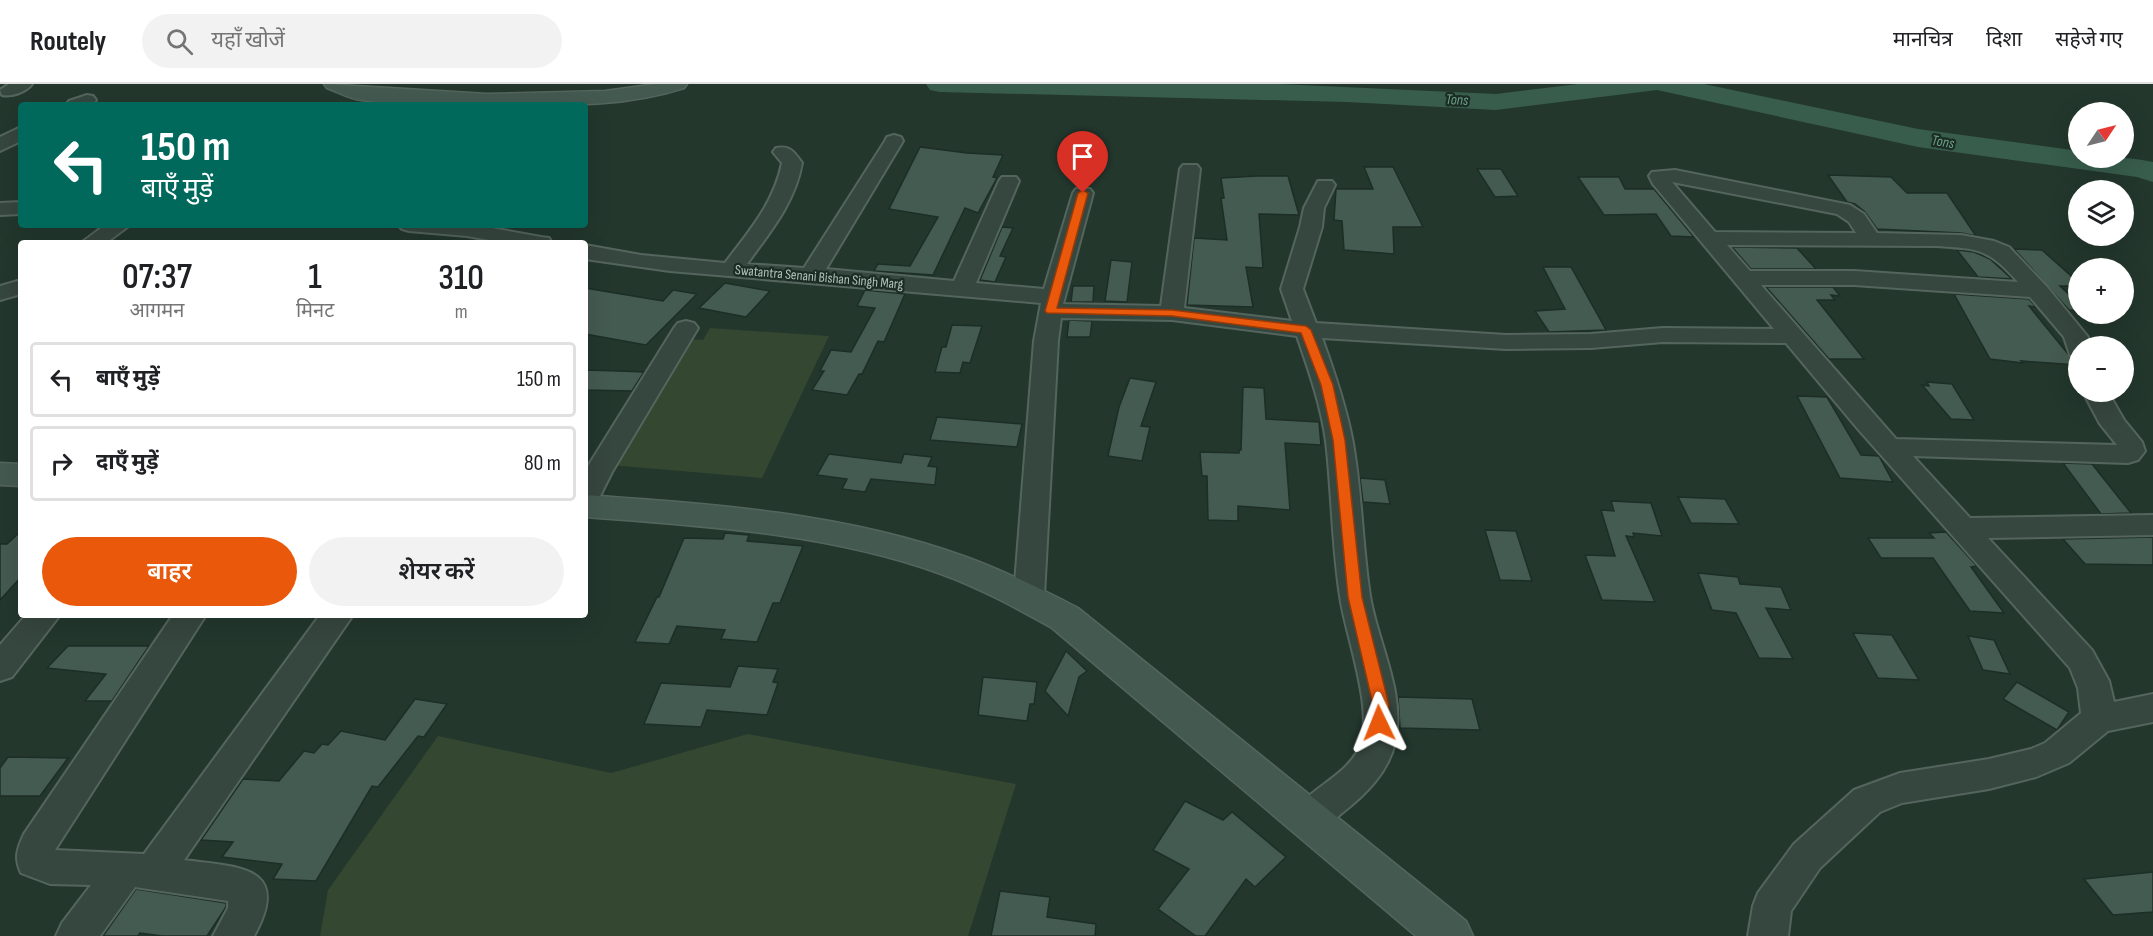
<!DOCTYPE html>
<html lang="hi">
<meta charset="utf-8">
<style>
:root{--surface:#fff;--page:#f2f2f2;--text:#202124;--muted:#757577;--line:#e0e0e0;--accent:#ea580c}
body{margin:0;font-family:"Sofia Sans Condensed","Noto Sans Devanagari",sans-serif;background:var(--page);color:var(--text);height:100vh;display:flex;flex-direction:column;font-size:22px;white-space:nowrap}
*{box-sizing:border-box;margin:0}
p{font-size:20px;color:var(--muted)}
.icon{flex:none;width:33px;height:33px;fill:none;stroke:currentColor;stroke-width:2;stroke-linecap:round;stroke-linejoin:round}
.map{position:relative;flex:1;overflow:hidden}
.panel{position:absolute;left:18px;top:156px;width:570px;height:378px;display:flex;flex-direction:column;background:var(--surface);border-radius:6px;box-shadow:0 6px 24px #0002}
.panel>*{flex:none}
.banner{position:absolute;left:18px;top:18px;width:570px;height:126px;border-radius:6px;box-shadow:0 6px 24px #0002;background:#00695c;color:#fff;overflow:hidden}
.needle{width:39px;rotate:55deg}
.fabs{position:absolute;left:2068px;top:18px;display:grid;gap:12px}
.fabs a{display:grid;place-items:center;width:66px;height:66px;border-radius:50%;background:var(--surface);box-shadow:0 6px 24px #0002;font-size:30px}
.pin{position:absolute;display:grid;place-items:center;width:51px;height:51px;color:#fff;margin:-62px -26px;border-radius:50% 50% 50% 0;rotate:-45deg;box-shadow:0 0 6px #0007}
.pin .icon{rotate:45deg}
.me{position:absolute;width:66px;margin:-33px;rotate:358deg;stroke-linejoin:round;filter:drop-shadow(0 0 4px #0008)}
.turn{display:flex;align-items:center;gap:21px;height:126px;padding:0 24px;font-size:27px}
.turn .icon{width:78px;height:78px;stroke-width:2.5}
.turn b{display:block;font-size:42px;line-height:51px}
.eta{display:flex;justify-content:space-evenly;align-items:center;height:102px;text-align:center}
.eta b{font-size:36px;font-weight:600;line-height:42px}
.button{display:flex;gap:12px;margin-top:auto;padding:12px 24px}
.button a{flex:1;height:69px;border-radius:36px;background:var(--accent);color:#fff;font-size:24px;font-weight:600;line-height:69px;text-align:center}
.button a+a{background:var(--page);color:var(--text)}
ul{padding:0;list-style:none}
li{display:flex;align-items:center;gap:18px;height:75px;margin:0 12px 9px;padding:0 12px;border:3px solid var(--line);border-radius:6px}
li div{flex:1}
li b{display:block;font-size:22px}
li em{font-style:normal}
header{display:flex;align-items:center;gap:36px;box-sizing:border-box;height:84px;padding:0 30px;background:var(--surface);border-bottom:2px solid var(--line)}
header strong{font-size:28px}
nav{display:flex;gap:33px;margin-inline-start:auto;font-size:21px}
.search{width:420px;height:54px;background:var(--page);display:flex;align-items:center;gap:15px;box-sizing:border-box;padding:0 21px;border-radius:33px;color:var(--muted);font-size:22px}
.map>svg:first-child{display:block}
.green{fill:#344731}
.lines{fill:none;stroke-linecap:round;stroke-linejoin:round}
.river{fill:#385d4c;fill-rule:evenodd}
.building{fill:#445b51;stroke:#1d2e26;stroke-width:1.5}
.street-casing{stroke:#54655d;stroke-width:4}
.secondary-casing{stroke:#54655d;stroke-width:3}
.street{fill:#36473f;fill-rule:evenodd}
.secondary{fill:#445a51;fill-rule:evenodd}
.route{fill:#ea580c;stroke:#983908;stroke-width:1.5}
.labels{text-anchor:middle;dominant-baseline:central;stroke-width:4.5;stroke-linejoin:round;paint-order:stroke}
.far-street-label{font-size:14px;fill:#b1c4bb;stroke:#1b2c24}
.far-water-label{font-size:15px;font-style:italic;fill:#6ca087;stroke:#1b2c24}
</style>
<header>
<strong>Routely</strong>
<div class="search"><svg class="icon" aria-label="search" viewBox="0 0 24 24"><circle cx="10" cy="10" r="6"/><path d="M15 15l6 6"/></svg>यहाँ खोजें</div>
<nav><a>मानचित्र</a><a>दिशा</a><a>सहेजे गए</a></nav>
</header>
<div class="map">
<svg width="2153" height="852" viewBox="0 0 2153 852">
<rect width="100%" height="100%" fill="#23372d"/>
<g class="green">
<polygon points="710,244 829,252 762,394 610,381 689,255 703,256"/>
<polygon points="748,650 1016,700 968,852 320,852 328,806 438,652 611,689"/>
</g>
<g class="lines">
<path class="river" d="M926 0H1279L1496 10 1578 0H1704L1918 45 2079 67V74C2104 74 2129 72 2153 78V98L2137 93 1918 63 1657 6 1496 26 1347 18 940 8 930 6Z"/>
</g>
<g class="building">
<polygon points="920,63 967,69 1003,71 993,93 997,94 978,129 965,124 933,191 874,187 878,180 910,182 938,133 889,125"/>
<polygon points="1364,83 1393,83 1423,143 1393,143 1394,170 1344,166 1342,137 1334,136 1336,105 1373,105"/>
<polygon points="1477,85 1501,85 1518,112 1495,113"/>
<polygon points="1828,91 1891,93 1907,109 1947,109 1976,152 1961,149 1877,145 1865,128 1855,120 1847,118"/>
<polygon points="1257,92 1288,92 1299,131 1259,130 1263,184 1246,183 1253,223 1187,221 1194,154 1227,156 1221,114 1224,114 1221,94"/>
<polygon points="1578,93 1619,93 1625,105 1654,105 1694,153 1671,152 1656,130 1604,131"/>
<polygon points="1002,143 1013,144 1000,172 1006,173 995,198 980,196"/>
<polygon points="1732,163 1797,164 1816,185 1751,185"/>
<polygon points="2014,165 2042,166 2079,199 2079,202 2060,202 2079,220 2079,227 2069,226"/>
<polygon points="1957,166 1974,168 1990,175 2012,195 1978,193"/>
<polygon points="1111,176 1132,178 1127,218 1105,217"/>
<polygon points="1543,183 1571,183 1606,246 1549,248 1535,227 1565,225"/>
<polygon points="725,199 770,207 746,233 699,224"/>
<polygon points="1073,202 1094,202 1093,218 1071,218"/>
<polygon points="1766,203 1833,203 1840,212 1831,211 1835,216 1817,216 1864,275 1829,275"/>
<polygon points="585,204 663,217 673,206 697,210 646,261 585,250"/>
<polygon points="865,206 905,210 884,258 878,257 862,290 859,290 847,311 812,306 824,287 820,287 831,266 851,268 875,224 857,222"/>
<polygon points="1954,210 2029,215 2036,223 2029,222 2077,281 2021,277 2023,279 1990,275"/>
<polygon points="1069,236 1092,237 1090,253 1067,253"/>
<polygon points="952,241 982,242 970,279 963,278 960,289 935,288 942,263 946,263"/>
<polygon points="585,286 619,287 644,288 632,307 585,306"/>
<polygon points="1130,294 1156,298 1141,342 1150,343 1142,377 1108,372 1119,323"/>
<polygon points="1927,298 1952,300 1974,336 1951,335 1922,301 1929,302"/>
<polygon points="1243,303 1264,304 1266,335 1319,338 1321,361 1285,359 1290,426 1238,422 1238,437 1208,436 1207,392 1202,392 1200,368 1239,369 1239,366 1241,366"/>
<polygon points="1797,312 1827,313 1861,371 1879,372 1893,398 1840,394"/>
<polygon points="937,333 1022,340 1017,363 930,356"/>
<polygon points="829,370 901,379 904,370 932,373 928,382 937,383 935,401 871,395 865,408 842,405 847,395 817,391"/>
<polygon points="2063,379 2092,380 2131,429 2101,430"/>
<polygon points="1360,394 1385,396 1390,420 1363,418"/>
<polygon points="1678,413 1725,415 1739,440 1691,439"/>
<polygon points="1611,417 1651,419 1662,452 1633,449 1634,453 1626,452 1655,518 1602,516 1585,471 1615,472 1601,426 1614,427"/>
<polygon points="1485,446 1516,447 1532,497 1500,496"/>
<polygon points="21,447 21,493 0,516 0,460 7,460"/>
<polygon points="1946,448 1977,482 1971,483 2004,529 1970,527 1933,474 1881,474 1868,454 1934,454 1929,449"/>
<polygon points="725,449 749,451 747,457 803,462 780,519 773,519 757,558 721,555 725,546 677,542 669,560 635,558 657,513 659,513 684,454 723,455"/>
<polygon points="2153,453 2153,481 2085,480 2063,455"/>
<polygon points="1698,489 1738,493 1740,500 1781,503 1791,526 1766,524 1793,575 1759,574 1736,529 1712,526"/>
<polygon points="1853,549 1892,551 1919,596 1878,594"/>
<polygon points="1968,552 1994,556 2010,590 1983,586"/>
<polygon points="68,562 149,562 112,617 85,617 106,590 47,584"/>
<polygon points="1066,567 1087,587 1079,593 1068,632 1045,607"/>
<polygon points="738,582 778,585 773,598 778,599 767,631 707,626 701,643 644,640 661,599 730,603"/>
<polygon points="983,593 1037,598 1034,620 1030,620 1027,637 978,631"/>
<polygon points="2017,598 2069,628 2057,646 2003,615"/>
<polygon points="1398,613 1472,615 1480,646 1400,644"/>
<polygon points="415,615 447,620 424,653 418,652 378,703 372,702 316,797 273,795 282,780 222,773 233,758 201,756 243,695 279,697 304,667 314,669 322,660 328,661 341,647 385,656"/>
<polygon points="8,673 68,674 40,712 0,712 0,684"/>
<polygon points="1185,717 1223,736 1232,728 1286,773 1255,803 1246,795 1205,852 1196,852 1158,825 1189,785 1153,766"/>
<polygon points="2153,788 2153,828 2113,831 2084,795"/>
<polygon points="136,805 226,819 226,823 207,852 162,852 140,849 138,852 103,852"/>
<polygon points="1000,807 1050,813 1047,833 1096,840 1095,852 991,852"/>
</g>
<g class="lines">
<g class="street-casing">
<g id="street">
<path d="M9 0H32C26 8 12 13 2 11L0 6Z"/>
<polygon points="87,11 93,12 96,16 93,20 66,21 69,17"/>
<polygon points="21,43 21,57 0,67 0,53"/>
<path d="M894 51 901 53 903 57 826 185 954 197 999 97 1002 93H1016L1019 97 976 199 1044 205 1073 109 1076 105H1090L1093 109 1063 220 1161 222 1180 85 1183 81H1197L1200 85 1184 224 1292 237 1281 205 1300 143 1304 124 1318 97H1332L1335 101 1324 124 1322 143 1303 205 1316 239 1506 251 1591 250 1663 244 1774 245 1653 100 1649 92 1652 88 1675 86 1850 121 1864 130 1877 149 1961 151 1994 157 2009 163 2047 203 2088 253 2090 262H2079V273L2070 271 2064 253 2030 213 1854 201H1761L1896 355 2117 361 2100 340 2083 308H2108L2124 336 2142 358 2145 367 2138 376 2128 379 1913 372 1970 434 2153 431V451L1988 454 2092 566 2109 597 2114 618 2153 610V638L2108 647 2069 679 2036 693 1989 705 1902 719 1880 728 1820 784 1791 827 1788 852H1748L1753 822 1758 809 1794 760 1854 706 1900 689 1989 675 2031 665 2045 659 2081 629 2078 604 2070 584 1858 345 1786 259 1663 258 1591 264 1506 265 1322 254C1334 287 1345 319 1352 354 1362 406 1362 460 1370 512 1378 560 1406 609 1395 658 1389 688 1365 711 1342 729 1324 744 1318 755 1295 746L1290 735C1303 707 1341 696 1357 668 1378 634 1345 551 1340 512 1332 461 1332 409 1326 357 1321 321 1309 287 1297 252L1172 236 1061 234 1058 257 1044 512 1040 520 1029 523 1018 520 1014 512 1034 257 1041 219 670 187 585 175V161L641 171 725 179C749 147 774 119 782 79L773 68 776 64C790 61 795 69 802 79 795 119 770 148 747 180L804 184 885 57 887 53ZM1672 98 1837 130 1849 138 1856 149 1715 148ZM1727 161 1937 162C1981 165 1988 165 2018 198L1854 187H1750Z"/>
<polygon points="21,118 21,130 0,131 0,119"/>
<polygon points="105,141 130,141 106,159 81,159"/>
<polygon points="398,141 475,141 541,153 549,154 552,159 505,159 467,152 409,147 402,145"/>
<polygon points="21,196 21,210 0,216 0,202"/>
<polygon points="686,237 694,239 698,244 612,388 595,422 585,425 585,387 674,244 678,239"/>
<polygon points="26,531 60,531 12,593 0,597 0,561"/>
<path d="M173 531H206L55 766 144 770 320 531H353L184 776C237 783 293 781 254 852H213L228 824V817L135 803 100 852H56L62 839 91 801 50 800 21 789C14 774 17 765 24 750Z"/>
</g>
</g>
<g class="secondary-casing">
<g id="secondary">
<path d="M324 0 487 10 605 7 656 0H687L684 4C622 24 558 21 494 21 451 21 404 22 361 16 350 15 338 8 327 4Z"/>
<polygon points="0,379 21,380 21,402 0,401"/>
<path d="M585 411C713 420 845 429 966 473 1005 487 1041 505 1078 524L1466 837 1473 852H1416L1052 544C1016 524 980 504 941 490 828 449 704 442 585 433Z"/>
</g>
</g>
<use href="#street" class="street"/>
<use href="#secondary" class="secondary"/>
</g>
<polygon class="route" points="1083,106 1088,109 1057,224 1172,226 1306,242 1311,246 1333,301 1345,356 1362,513 1389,621 1385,644 1379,646 1373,644 1371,639 1373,621 1348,513 1333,356 1321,301 1301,249 1172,232 1047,229 1045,227 1078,109"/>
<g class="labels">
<g class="far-street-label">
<text transform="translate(819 193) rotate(5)">Swatantra Senani Bishan Singh Marg</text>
</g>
<g class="far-water-label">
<text transform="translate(1457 16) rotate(3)">Tons</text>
<text transform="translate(1943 58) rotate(9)">Tons</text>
</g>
</g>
</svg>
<div class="fabs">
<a><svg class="needle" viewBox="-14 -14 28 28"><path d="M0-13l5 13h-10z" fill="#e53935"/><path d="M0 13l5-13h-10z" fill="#757577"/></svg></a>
<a><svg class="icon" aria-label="layers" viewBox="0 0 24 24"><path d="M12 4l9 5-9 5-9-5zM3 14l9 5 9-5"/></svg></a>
<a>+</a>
<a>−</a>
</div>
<div class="pin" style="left:1083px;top:109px;background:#d93025"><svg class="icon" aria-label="arrive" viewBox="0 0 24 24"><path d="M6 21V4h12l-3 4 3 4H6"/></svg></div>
<svg class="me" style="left:1379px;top:639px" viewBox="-20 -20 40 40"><path d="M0-17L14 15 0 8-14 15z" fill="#ea580c" stroke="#fff" stroke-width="4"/></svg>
<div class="banner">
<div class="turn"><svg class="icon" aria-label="left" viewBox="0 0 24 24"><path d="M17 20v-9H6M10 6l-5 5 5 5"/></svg><div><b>150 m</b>बाएँ मुड़ें</div></div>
</div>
<section class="panel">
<div class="eta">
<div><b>07:37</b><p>आगमन</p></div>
<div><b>1</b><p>मिनट</p></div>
<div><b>310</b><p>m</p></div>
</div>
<ul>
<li><svg class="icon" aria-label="left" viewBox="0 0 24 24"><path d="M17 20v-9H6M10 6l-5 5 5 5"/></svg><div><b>बाएँ मुड़ें</b></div><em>150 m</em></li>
<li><svg class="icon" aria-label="right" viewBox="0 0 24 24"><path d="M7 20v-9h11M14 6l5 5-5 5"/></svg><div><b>दाएँ मुड़ें</b></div><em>80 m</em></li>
</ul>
<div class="button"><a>बाहर</a><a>शेयर करें</a></div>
</section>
</div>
